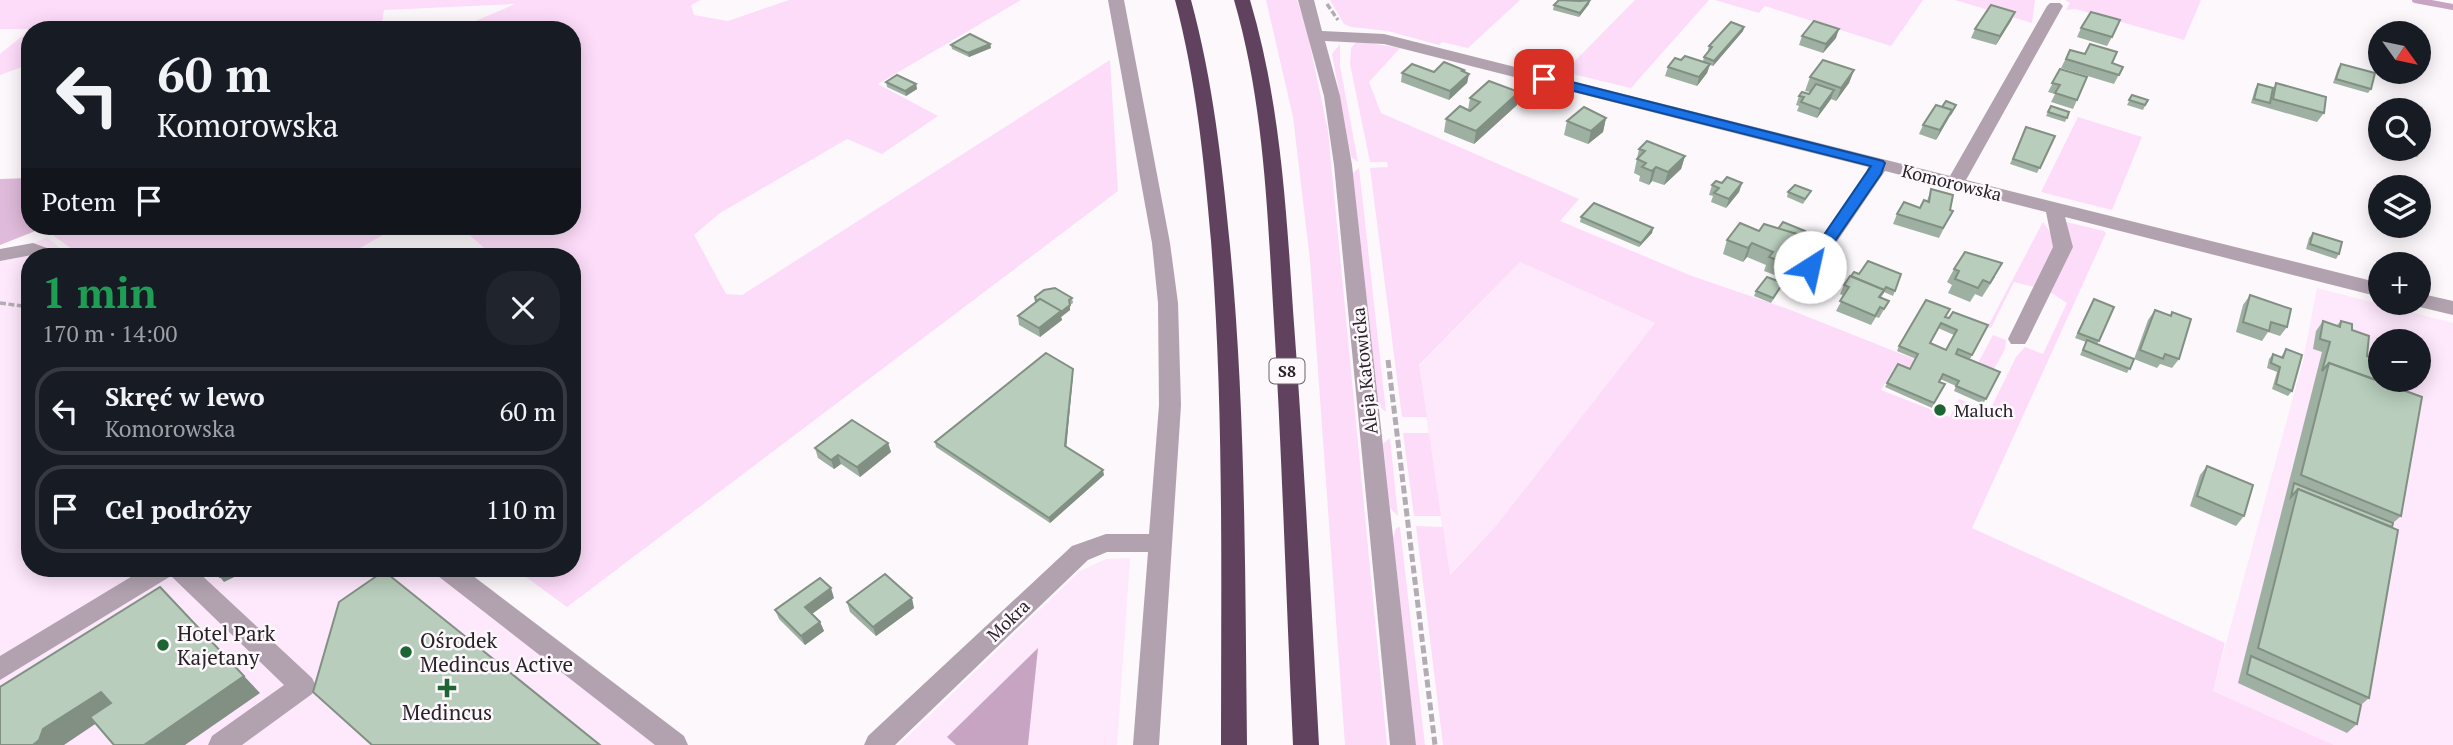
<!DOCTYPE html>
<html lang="pl">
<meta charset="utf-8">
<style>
:root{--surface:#171b24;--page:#20242c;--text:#f1f3f6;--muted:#9ea1a6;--line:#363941}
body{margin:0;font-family:"PT Serif",serif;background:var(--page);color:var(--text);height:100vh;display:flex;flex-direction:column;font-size:26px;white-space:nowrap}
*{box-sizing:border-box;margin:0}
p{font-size:23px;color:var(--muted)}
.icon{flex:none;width:38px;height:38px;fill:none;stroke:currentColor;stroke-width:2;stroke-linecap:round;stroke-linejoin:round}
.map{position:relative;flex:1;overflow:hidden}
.drawer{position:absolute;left:21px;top:248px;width:560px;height:329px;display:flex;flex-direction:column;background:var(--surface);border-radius:28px;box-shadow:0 4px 18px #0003}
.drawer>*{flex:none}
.banner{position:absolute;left:21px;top:21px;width:560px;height:214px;border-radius:28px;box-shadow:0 4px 18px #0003;background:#171b24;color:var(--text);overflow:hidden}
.needle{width:46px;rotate:123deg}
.controls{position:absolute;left:2368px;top:21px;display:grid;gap:14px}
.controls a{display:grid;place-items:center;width:63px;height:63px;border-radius:50%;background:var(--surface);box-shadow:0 4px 18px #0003;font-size:35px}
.pin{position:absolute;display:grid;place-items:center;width:60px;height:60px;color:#fff;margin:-30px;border-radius:14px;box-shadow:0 4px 10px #0006}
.me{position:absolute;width:77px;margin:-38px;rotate:35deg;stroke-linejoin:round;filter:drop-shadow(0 0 5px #0008)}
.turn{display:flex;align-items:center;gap:24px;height:147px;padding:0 21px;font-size:32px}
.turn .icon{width:91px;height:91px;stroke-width:2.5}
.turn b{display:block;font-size:49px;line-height:60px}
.then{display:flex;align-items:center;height:66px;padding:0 21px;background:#0003;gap:14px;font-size:26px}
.round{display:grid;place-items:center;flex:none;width:74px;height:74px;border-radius:28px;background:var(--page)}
.headline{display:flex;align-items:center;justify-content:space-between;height:119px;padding:0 21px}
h1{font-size:42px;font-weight:700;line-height:52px;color:#1e9e55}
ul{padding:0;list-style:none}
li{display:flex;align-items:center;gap:21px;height:88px;margin:0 14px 10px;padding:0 7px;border:4px solid var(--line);border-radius:28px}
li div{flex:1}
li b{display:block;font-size:26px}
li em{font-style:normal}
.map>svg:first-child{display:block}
.built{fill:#fee8fc;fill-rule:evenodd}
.green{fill:#fddcf9}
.forest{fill:#dfbada}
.water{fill:#c8a4c3}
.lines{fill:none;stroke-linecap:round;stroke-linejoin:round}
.stream{stroke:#c8a4c3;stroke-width:6}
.path-far1{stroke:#b2adb2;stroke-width:3.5;stroke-dasharray:6 2.5;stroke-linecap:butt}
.path{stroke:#b2adb2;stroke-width:5;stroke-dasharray:8 3.5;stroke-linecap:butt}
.minor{fill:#b2a2b0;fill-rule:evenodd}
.highway{fill:#61425e;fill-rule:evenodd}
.wall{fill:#9eb0a1;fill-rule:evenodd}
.shaded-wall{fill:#819083}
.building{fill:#b8cdbb;stroke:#819083;stroke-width:2;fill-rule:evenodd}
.route{fill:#1a73e8;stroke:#114b97;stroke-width:2}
.poi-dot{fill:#1d6634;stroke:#fcf8fc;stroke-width:2.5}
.labels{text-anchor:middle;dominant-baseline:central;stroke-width:5;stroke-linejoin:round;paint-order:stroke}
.shield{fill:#fcf8fc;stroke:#686268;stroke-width:2}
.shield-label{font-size:16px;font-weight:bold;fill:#292128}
.street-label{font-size:18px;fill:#292128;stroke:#fcf8fc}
.poi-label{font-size:18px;fill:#292128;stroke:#fcf8fc;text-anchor:start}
.near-poi-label{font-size:21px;fill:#292128;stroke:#fcf8fc;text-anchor:start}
</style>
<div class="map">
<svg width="2453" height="745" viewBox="0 0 2453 745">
<rect width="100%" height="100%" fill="#fcf8fc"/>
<g class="built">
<polygon points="47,237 70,257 30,257 30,569 431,569 657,745 0,745 0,259"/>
<polygon points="1520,262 1655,323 1495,527 1449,575 1419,366"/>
<path d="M2317 288 2453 323V745H2334L2213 691 2303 361ZM2380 341H2418V380H2380Z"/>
<polygon points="1130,558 1117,745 899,745 1080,571 1106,559"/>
</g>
<g class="green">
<polygon points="0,0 701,0 691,5 694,15 728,21 789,0 1021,0 878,84 938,116 882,154 847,139 720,213 694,235 726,294 742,295 1110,60 1118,191 567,607 515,569 572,569 572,257 470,257 484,248 460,226 572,226 572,30 454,30 515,4 384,10 381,30 0,29"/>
<polygon points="1266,0 1297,0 1306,26 1328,131 1387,745 1345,745 1310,260 1293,117"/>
<polygon points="1330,0 1520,0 1468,48 1442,42 1439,45 1388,31 1351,27 1344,24"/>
<polygon points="1635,0 1709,0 1631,88 1564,72"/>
<polygon points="1715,0 1923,0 1891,46 1765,6 1759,13"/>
<polygon points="1955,0 2035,0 2032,23"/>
<polygon points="2065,0 2201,0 2184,40 2076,9 2066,10 2070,3"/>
<polygon points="30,30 30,64 0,75 0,54"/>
<polygon points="1357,41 1400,48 1369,82 1381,113 1579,199 1560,221 1692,276 1788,309 1914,359 1906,373 1894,368 1881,390 1950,417 1959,399 1989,412 2016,357 2025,347 2043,354 2067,303 2050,292 2072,242 2062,221 2104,231 2106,233 1972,528 2225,643 2213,691 2334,745 1443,745 1416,526 1443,527 1450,575 1495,527 1655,323 1520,262 1419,365 1427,417 1402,417 1370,168 1388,167 1387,162 1370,162 1350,64 1351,48"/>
<polygon points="1340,44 1340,66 1358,162 1351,157 1332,54"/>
<polygon points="2078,117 2142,137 2112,210 2041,192"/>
<polygon points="1359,168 1386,412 1378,405 1353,173"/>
<polygon points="2043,222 2052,235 2054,245 2034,287 2014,282 1991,328 1987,328"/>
<polygon points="48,226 399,226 344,257 83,257 43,228"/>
<polygon points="1993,335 2006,340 2005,349 1994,369 1978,363"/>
<polygon points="1403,433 1429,433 1441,516 1414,516"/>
<polygon points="1390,438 1398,516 1390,508 1383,444"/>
<polygon points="1400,527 1425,745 1416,745 1393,538 1396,528"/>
</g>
<polygon class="forest" points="30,178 30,226 48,226 0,245 0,179"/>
<polygon class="water" points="1038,648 1028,745 956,745 947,737"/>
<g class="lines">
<polyline class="stream" points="2415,0 2453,7"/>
<g class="path-far1">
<polyline points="1327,4 1338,20"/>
<polyline points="0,303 30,307"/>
</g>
<polyline class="path" points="1388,360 1435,745"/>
<g class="minor">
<polygon points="1108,0 1124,0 1170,243 1178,303 1181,405 1159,745 1133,745 1148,552 1107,552 1088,560 895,745 864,745 868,736 1072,546 1106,534 1149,534 1159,405 1158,303 1152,243"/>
<polygon points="1298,0 1314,0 1322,31 1384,34 1950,176 2047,6 2050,3 2060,3 2063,6 1966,180 2380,283 2380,297 2065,217 2073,247 2028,339 2025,344 2011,344 2008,339 2053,247 2046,212 1885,171 1817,271 1803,271 1800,267 1866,174 1868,167 1384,44 1325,41 1340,96 1352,165 1416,745 1390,745 1334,165 1324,96"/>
<polygon points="33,243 61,253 64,257 32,255 0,261 0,249"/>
<polygon points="2418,293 2453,301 2453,315 2411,305 2410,303 2418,303"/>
<polygon points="144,569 195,569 312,678 316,686 312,694 242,745 208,745 212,736 284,685 171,576 0,680 0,656"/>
<polygon points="435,569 464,569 684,736 688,745 655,745 438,576"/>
</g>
<g class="highway">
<path d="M1175 0H1191C1213 81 1222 163 1230 246 1246 412 1245 579 1247 745H1221C1221 577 1224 409 1211 241 1204 160 1196 79 1175 0Z"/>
<path d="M1234 0H1250C1280 101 1286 205 1293 310 1304 455 1311 600 1319 745H1293C1286 598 1282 451 1273 305 1267 202 1263 100 1234 0Z"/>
</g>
</g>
<g class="wall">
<polygon points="1589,4 1579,17 1553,10 1554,5"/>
<polygon points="2015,12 1996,45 1971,38 1975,29"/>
<polygon points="1744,27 1743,31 1713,66 1710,65 1707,73 1697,86 1665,76 1668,67 1681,60 1703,61 1704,57 1709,51 1708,50 1709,46"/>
<polygon points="2081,28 2112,37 2107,46 2077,37"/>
<polygon points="1802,36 1836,38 1823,53 1799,45"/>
<polygon points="990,44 991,48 969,57 952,49 951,45"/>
<polygon points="2070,50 2123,67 2114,84 2061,68"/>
<polygon points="2341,64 2371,89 2368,93 2333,83 2338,68"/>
<polygon points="2060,69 2077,100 2073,109 2051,102 2055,94 2048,92"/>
<polygon points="1854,70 1849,83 1836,101 1831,99 1817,118 1797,111 1799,106 1796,105 1799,96 1809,94 1810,92 1805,91 1810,77"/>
<polygon points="1434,72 1463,72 1469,74 1467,83 1449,100 1401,82 1402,73"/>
<polygon points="886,82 916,84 917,89 906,96 887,87"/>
<polygon points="2276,83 2324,113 2317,122 2251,103 2255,89 2258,84 2273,88"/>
<polygon points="2132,95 2148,100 2143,110 2127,105"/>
<polygon points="1470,98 1517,105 1474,144 1444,132 1446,119 1468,110"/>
<polygon points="1956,105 1936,140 1919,134 1923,125 1942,107"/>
<polygon points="2051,106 2069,112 2065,122 2046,116"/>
<polygon points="2418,114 2424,148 2417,157 2388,149 2418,149"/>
<polygon points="1606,118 1603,132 1588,144 1564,135 1567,121"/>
<polygon points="2380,119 2380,147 2377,146 2378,140 2372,138 2374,127"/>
<polygon points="2026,127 2055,136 2037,173 2010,164"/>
<polygon points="1639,149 1685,156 1681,169 1664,185 1652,181 1649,185 1639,181 1640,176 1634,173"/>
<polygon points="1722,183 1742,183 1739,192 1726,208 1711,202 1713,196 1709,195 1712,185"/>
<polygon points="1931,189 1948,220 1939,238 1893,224 1897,214 1920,208 1927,201"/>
<polygon points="1811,191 1803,204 1787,197 1788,192"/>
<polygon points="1581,217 1653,228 1652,233 1639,247 1580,222"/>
<polygon points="1778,229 1805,231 1804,236 1796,246 1797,262 1785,279 1764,271 1766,265 1747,257 1743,262 1723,254 1727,240 1759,231"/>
<polygon points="2313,233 2339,254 2336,259 2306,249 2309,238"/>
<polygon points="1954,269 1995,277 1982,297 1975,294 1970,302 1948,293 1952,285 1947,282"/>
<polygon points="1854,272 1895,291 1893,296 1884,292 1881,298 1889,301 1879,318 1876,317 1871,325 1836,311 1844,296 1840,294 1844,285"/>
<polygon points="1781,288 1771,303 1754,296 1756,291"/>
<polygon points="2250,295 2287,327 2280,336 2268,332 2262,341 2236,332 2243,305"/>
<polygon points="1072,298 1073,303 1070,305 1070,310 1061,317 1062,320 1040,337 1019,325 1018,316"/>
<polygon points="2094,299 2099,341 2097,344 2134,359 2148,320 2155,310 2170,316 2172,312 2179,359 2172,368 2160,364 2157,368 2134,359 2127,373 2080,355 2086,342 2075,338"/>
<path d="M1945 317 1988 325 1970 359 2000 372 1983 404 1954 391 1956 386 1940 379 1939 382 1945 384 1932 408 1885 387 1898 364 1910 369 1916 359 1897 351 1899 346ZM1938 328 1954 335 1946 350 1930 343Z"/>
<polygon points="2323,321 2337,325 2341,321 2352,330 2367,356 2379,381 2401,516 2393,523 2369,698 2361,705 2357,724 2347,733 2238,683 2322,352 2313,349 2316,331"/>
<polygon points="2286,349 2292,391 2288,396 2272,389 2277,372 2267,368 2269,359 2273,354 2281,357"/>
<polygon points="1073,369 1073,374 1066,446 1104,475 1050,523 936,447 935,442"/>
<polygon points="888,443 891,452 860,477 841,464 834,469 818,458 815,448"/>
<polygon points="2207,466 2244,516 2236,526 2190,506 2200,475"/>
<polygon points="834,598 812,614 820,622 824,631 805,645 779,619 775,610"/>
<polygon points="847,602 914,608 876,636 850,612"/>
</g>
<g class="shaded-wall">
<polygon points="1590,0 1589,4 1579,17 1580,13"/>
<polygon points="2015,12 2011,21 1996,45 2000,36"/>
<polygon points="1744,27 1743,31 1713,66 1714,61"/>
<polygon points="1839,29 1836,38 1823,53 1826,44"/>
<polygon points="990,44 991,48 969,57 968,53"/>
<polygon points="1710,64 1707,73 1697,86 1699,77"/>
<polygon points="1854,70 1849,83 1836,101 1841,88"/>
<polygon points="1469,74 1467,83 1449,100 1450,91"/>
<polygon points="916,84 917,89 906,96 905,91"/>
<polygon points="1834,90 1831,99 1817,118 1820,109"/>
<polygon points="1519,92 1517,105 1474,144 1476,131"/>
<polygon points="1956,105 1954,109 1936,140 1940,130"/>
<polygon points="1606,118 1603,132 1588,144 1591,131"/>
<polygon points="1685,156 1681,169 1664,185 1668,172"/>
<polygon points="1656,167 1652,181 1649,185 1652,171"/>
<polygon points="1742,183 1739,192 1726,208 1729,199"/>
<polygon points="1653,228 1652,233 1639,247 1641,243"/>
<polygon points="1752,243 1747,257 1743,262 1748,248"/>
<polygon points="1802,248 1797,262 1785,279 1790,265"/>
<polygon points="1070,305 1070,310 1061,317 1062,320 1040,337 1039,328 1061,311"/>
<polygon points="1073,369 1073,374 1066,451 1065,446"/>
<polygon points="888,443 891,452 860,477 857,467"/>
<polygon points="838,455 841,464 834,469 831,460"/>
<polygon points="1103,470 1104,475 1050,523 1049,518"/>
<polygon points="237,569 251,569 224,582 220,577"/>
<polygon points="831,588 834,598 809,616 805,607"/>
<polygon points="912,598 914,608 876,636 873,627"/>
<polygon points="820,622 824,631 805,645 801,636"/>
<polygon points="244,676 260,693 185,745 144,745"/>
<polygon points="101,692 119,708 64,745 33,745 43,729"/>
</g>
<g class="building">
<polygon points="1559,0 1580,1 1590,0 1580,13 1554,5"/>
<polygon points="1991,5 2015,12 2000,36 1975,29"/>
<polygon points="2091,12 2120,20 2112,37 2081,28"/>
<polygon points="1814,21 1839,29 1826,44 1802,36"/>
<polygon points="1731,22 1744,27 1714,61 1704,57 1712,47 1709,46"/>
<polygon points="970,34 990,44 968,53 951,45"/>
<polygon points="2090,44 2117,52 2112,63 2123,67 2119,75 2066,59 2070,50 2085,54"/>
<polygon points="1685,56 1710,64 1699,77 1668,67 1675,58 1681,60"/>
<polygon points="1823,60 1854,70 1841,88 1810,77"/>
<polygon points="1444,62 1464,70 1462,71 1469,74 1450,91 1402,73 1412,64 1434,72"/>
<polygon points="2341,64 2375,73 2371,89 2336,79"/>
<polygon points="2060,69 2087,77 2077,100 2055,93 2060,85 2052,83"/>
<polygon points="897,75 916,84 905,91 886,82"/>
<polygon points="1489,81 1519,92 1476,131 1446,119 1460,106 1470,111 1477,105 1480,102 1470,98"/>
<polygon points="2276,83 2326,97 2324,113 2273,99"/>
<polygon points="1816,84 1834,90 1820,109 1801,102 1804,97 1799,96 1802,92 1809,94"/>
<polygon points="2258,84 2273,88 2270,103 2254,99"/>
<polygon points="2132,95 2148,100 2145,105 2129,100"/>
<polygon points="1946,101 1956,105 1950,115 1952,110 1942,107"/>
<polygon points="1936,105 1952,110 1940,130 1923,125"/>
<polygon points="2051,106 2069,112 2067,118 2048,112"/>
<polygon points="2388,106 2404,110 2387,110"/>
<polygon points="1584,107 1606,118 1591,131 1567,121"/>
<polygon points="2418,114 2427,116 2424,148 2418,146"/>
<polygon points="2026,127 2055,136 2040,168 2013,159"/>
<polygon points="1647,141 1685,156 1668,172 1656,167 1652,171 1642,167 1646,163 1637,159 1645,151 1639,149"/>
<polygon points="1727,177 1742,183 1729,199 1714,193 1719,188 1712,185 1716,181 1722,183"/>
<polygon points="1795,185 1811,191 1805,199 1788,192"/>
<polygon points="1931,189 1953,195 1950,210 1953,211 1943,228 1897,214 1904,202 1920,208 1924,200 1929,202"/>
<polygon points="1594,203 1653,228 1641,243 1581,217"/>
<polygon points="1783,222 1805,231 1798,241 1800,235 1778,229"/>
<polygon points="1740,223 1759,231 1764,224 1800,235 1793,244 1802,248 1790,265 1769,257 1773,252 1752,243 1748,248 1727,240"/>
<polygon points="2313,233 2342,242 2339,254 2310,244"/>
<polygon points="1965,252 2002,263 1990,283 1983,280 1978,288 1955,279 1959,271 1954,269"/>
<polygon points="1868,261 1901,274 1895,291 1886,287 1882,294 1884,290 1851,276 1854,272 1859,274"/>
<polygon points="1850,276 1884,290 1879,297 1889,301 1884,309 1880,307 1875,316 1840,301 1849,287 1844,285"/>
<polygon points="1767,277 1783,283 1773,298 1756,291"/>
<polygon points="1055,288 1072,298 1069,300 1070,305 1061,312 1061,311 1040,299 1036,301 1035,297 1044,290"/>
<polygon points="2250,295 2291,309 2287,327 2271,322 2269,331 2243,322"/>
<polygon points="1040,299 1061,311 1039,328 1018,316"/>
<polygon points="2094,299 2114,307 2099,341 2078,333"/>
<path d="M1926 300 1950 309 1945 317 1949 318 1953 312 1988 325 1972 355 1958 349 1956 354 2000 372 1986 399 1956 386 1959 381 1943 374 1939 382 1945 384 1934 403 1887 383 1898 364 1910 369 1918 354 1899 346ZM1941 323 1957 330 1946 350 1930 343Z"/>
<polygon points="2155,310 2171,316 2172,312 2191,319 2179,359 2165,354 2163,359 2140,350"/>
<polygon points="2323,321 2340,327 2341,321 2352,324 2352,330 2369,336 2367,356 2380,361 2380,375 2379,381 2329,363 2322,371 2330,342 2320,339"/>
<polygon points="2087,340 2134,359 2130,369 2083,350"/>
<polygon points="2286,349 2302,355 2292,391 2276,384 2280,367 2271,363 2273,354 2283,358"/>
<polygon points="1046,353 1073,369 1065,446 1103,470 1049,518 935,442"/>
<polygon points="2329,363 2422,397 2401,516 2301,475"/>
<polygon points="852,420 888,443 857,467 838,455 831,460 815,448"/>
<polygon points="2207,466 2253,485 2244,516 2197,496"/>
<polygon points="2294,483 2393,523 2392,527 2298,489 2291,497"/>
<polygon points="2298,489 2398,530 2369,698 2258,648"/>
<polygon points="211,569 237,569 220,577"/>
<polygon points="384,571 600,745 372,745 313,692 339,602"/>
<polygon points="885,574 912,598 873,627 847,602"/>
<polygon points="820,578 831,588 805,607 820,622 801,636 775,610"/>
<polygon points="160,587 244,676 144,745 114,745 90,717 111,703 101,692 43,729 39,740 33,745 0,745 0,687"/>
<polygon points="2251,656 2361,705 2357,724 2247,674"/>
</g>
<polygon class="route" points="1544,75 1883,161 1885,163 1881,174 1815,270 1810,272 1802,267 1871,166 1539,82 1537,79"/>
<g class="poi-dot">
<circle cx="1940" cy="410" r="7"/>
<circle cx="163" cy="645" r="7"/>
<circle cx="406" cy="652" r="7"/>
<path d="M443.5 677.5h7v7h7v7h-7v7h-7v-7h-7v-7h7z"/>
</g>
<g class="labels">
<rect class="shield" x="1269.5" y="358.5" width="35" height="25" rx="5"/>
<g class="shield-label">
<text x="1287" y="371">S8</text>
</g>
<g class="street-label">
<text transform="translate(1952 182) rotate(14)">Komorowska</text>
<text transform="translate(1364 371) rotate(-96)">Aleja Katowicka</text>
<text transform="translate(1008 620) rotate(-44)">Mokra</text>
</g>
<g class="poi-label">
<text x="1954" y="410">Maluch</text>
</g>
<g class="near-poi-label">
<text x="177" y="633">Hotel Park<tspan x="177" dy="24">Kajetany</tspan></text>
<text x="420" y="640">Ośrodek<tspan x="420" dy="24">Medincus Active</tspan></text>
<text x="447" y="712" text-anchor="middle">Medincus</text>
</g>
</g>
</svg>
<div class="controls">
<a><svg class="needle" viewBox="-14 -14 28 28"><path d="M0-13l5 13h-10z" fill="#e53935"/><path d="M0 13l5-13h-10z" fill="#9ea1a6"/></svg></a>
<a><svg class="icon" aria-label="search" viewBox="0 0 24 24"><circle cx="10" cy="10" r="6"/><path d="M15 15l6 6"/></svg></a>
<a><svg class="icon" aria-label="layers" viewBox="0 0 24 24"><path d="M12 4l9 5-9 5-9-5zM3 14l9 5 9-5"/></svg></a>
<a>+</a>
<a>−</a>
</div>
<div class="pin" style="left:1544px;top:79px;background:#d93025"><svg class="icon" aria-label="arrive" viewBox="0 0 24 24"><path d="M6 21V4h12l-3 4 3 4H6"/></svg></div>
<svg class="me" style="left:1810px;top:267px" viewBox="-20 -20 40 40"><circle r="19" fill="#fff"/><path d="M0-13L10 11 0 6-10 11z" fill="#1a73e8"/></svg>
<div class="banner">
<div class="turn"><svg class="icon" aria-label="left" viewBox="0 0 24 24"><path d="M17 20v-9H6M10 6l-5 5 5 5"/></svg><div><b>60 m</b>Komorowska</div></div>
<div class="then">Potem<svg class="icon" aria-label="arrive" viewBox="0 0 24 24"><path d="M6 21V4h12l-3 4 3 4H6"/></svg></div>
</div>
<section class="drawer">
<div class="headline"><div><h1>1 min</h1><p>170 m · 14:00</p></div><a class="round"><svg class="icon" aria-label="close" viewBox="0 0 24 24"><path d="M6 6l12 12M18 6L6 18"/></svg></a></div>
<ul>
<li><svg class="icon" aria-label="left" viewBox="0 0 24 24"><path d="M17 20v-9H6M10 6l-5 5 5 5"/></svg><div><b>Skręć w lewo</b><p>Komorowska</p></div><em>60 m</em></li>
<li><svg class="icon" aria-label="arrive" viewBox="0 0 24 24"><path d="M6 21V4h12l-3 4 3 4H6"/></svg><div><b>Cel podróży</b></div><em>110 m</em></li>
</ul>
</section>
</div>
